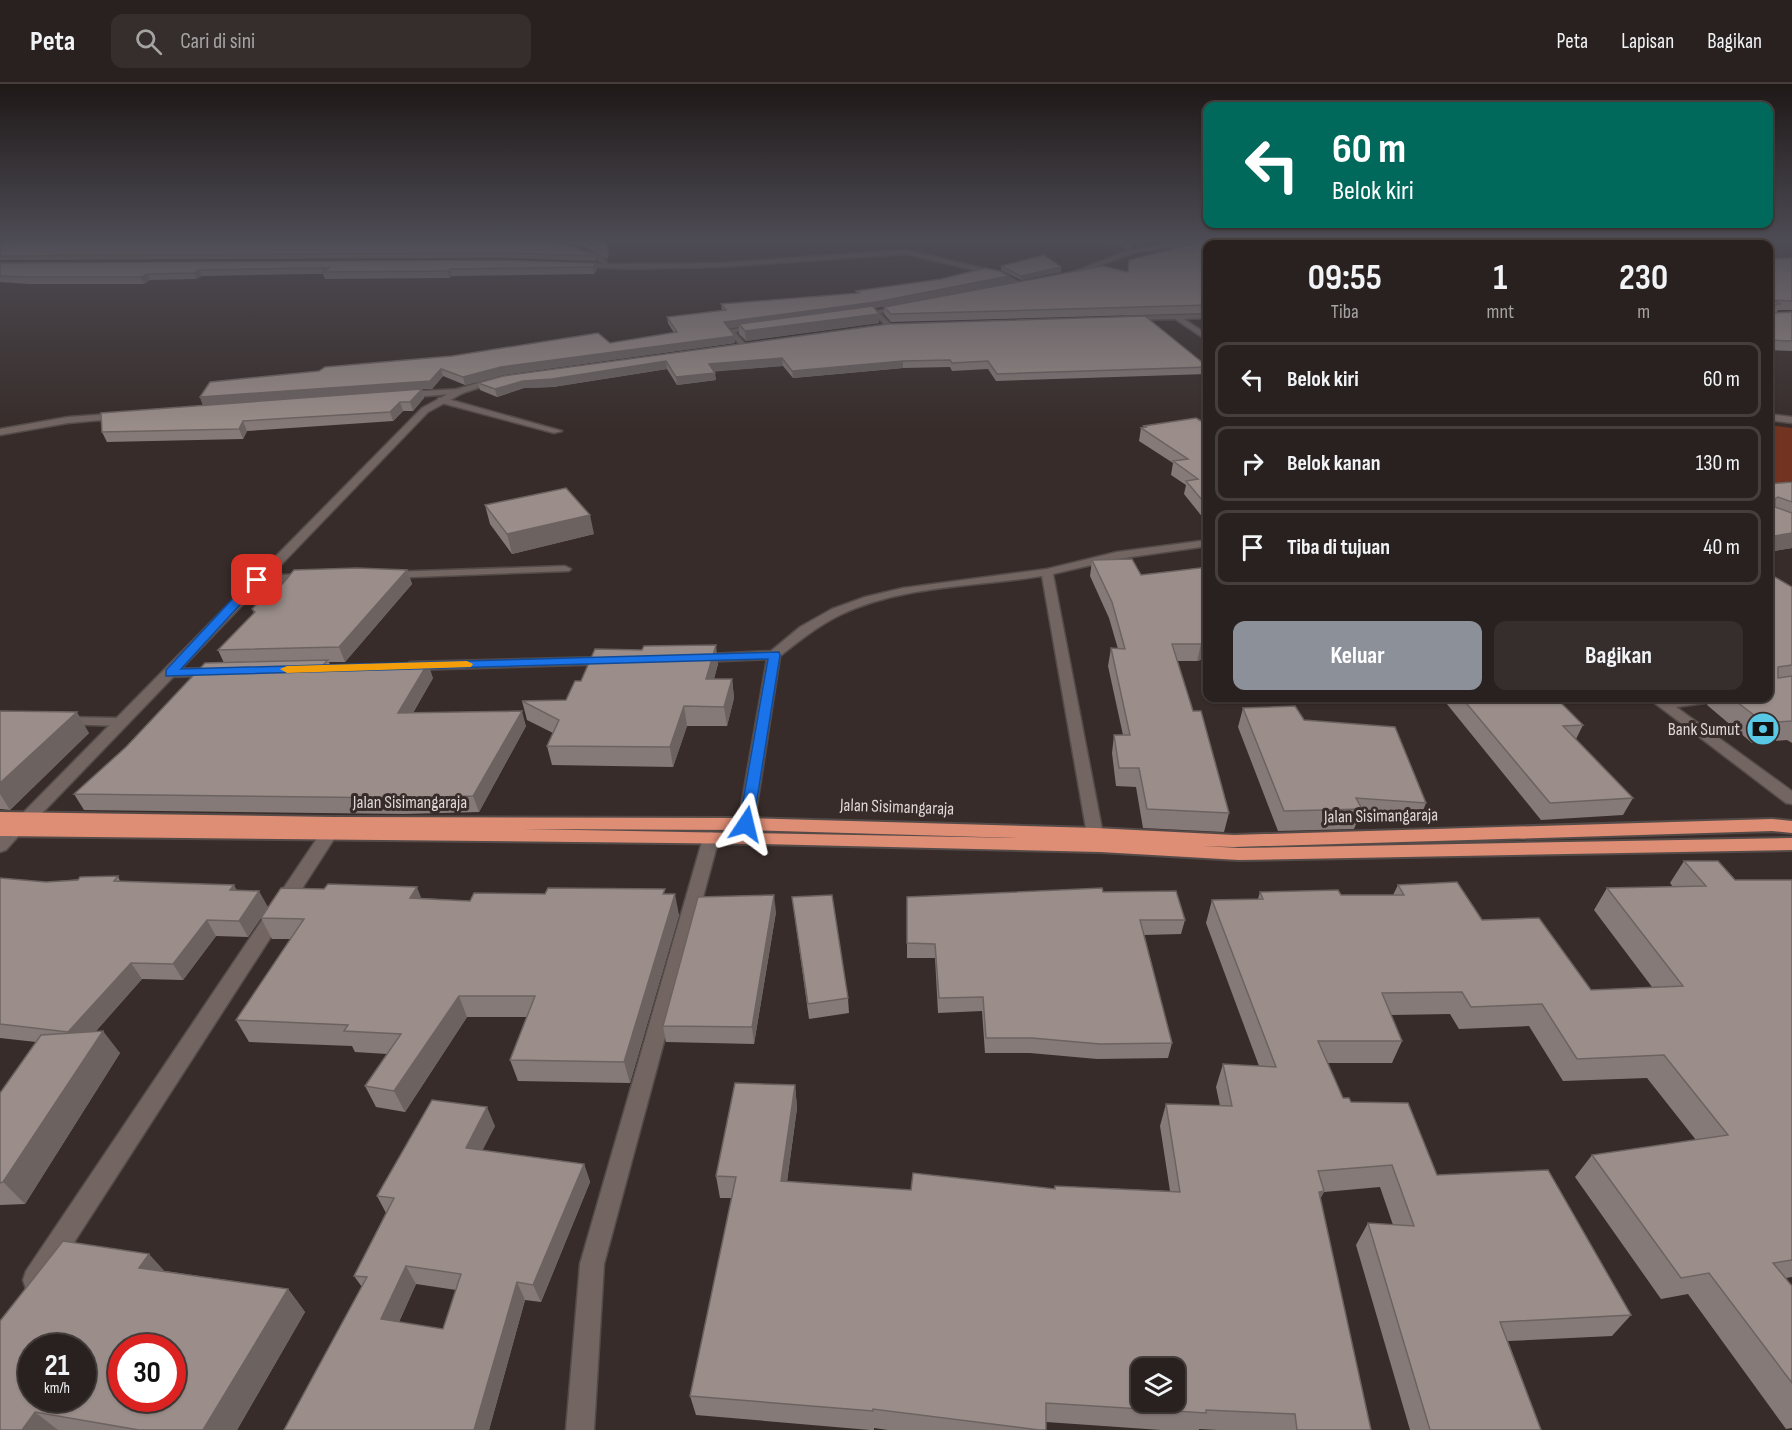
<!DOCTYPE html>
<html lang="id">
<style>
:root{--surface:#29211f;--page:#352e2c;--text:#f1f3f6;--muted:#a5a3a4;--line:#453e3d;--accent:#8c9099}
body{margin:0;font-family:"Sofia Sans Condensed",sans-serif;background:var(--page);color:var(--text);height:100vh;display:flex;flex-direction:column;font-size:22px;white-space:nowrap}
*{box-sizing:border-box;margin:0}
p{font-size:20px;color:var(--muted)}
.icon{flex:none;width:33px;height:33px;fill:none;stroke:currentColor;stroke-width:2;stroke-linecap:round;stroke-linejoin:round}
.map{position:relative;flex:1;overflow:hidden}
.sheet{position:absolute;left:1203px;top:156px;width:570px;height:462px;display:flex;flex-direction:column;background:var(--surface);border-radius:12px;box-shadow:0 2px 4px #0004,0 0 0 2px var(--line)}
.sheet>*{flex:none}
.hud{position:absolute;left:1203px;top:18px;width:570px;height:126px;border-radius:12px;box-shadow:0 2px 4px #0004,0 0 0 2px var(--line);background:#00695c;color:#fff;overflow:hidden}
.tools{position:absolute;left:1131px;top:1274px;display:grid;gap:12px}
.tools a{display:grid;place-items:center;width:54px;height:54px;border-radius:12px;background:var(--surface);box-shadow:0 2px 4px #0004,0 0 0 2px var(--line);font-size:30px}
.speed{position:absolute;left:18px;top:1250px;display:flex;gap:12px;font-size:30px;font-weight:700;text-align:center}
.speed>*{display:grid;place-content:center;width:78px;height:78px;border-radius:50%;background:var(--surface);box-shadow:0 2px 4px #0004,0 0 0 2px var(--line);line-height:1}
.speed small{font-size:15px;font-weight:400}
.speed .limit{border:9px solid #d22;background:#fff;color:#111}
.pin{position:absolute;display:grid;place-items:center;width:51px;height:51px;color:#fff;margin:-26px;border-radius:12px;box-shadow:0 3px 9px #0006}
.me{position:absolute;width:66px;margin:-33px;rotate:10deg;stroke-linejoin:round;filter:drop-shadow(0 0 4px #0008)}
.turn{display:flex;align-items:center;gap:21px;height:126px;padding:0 30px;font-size:27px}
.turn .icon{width:78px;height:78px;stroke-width:2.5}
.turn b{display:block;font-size:42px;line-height:51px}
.eta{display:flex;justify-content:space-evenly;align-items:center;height:102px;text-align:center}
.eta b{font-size:36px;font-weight:700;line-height:42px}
.button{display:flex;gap:12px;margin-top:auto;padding:12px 30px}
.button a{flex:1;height:69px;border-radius:12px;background:var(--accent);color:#fff;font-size:24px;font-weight:700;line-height:69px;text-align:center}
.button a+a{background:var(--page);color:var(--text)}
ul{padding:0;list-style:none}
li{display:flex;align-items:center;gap:18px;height:75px;margin:0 12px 9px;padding:0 18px;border:3px solid var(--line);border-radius:12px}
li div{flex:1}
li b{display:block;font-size:22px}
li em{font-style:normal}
header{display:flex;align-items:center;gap:36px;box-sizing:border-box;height:84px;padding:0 30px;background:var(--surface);border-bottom:2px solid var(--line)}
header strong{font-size:28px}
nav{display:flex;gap:33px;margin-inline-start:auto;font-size:21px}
.search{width:420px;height:54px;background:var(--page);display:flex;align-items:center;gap:15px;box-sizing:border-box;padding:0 21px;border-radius:12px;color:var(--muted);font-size:22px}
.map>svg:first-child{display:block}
.green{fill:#723420}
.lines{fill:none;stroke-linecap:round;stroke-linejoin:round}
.service-casing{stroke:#544b49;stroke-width:3}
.minor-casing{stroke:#544b49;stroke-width:3}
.tertiary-casing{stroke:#544b49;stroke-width:3}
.trunk-casing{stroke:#544b49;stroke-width:4}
.service{fill:#726562;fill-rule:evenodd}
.minor{fill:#726562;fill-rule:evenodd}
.tertiary{fill:#726562;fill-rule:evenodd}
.trunk{fill:#df8e76;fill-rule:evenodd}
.wall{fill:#857a77;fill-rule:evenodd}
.shaded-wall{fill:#6c6361}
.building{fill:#9b8e8a;stroke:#6c6361;stroke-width:1.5;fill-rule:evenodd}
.route{fill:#1a73e8;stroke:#114b97;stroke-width:1.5}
.slow{fill:#f59e0b}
.labels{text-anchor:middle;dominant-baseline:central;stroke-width:6;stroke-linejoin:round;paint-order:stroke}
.poi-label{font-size:18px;fill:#ded7d5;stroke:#372c29;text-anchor:end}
.street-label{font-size:18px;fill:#ded7d5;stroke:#372c29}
</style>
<header>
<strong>Peta</strong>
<div class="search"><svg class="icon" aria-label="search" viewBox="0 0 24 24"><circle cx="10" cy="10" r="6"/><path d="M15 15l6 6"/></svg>Cari di sini</div>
<nav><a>Peta</a><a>Lapisan</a><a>Bagikan</a></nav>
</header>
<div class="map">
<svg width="1792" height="1346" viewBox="0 0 1792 1346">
<rect width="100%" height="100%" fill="#372c29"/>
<polygon class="green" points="1769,341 1792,344 1792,397 1769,402"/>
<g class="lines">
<g class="service-casing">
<polygon id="service" points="438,314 444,314 562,347 554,349 438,318"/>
</g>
<g class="minor-casing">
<g id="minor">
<path d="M530 157C547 157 600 163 608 180L720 179 906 166 1003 189 1024 201 1019 202 998 192 906 170 720 183 632 185 578 183 576 180H602C586 161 551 165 530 157Z"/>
<polygon points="1096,157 1124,157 1135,167 1130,168 1120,160"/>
<polygon points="1208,230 1208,234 1184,235 1208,251 1208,257 1175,235 1127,236 1124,234 1127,232"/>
<polygon points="761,241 758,245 735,248 747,262 743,264 726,246"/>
<polygon points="460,305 463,305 463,309 403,314 399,311 403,308"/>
<polygon points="122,329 125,330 125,334 68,339 0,351 0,345 68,333"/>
<polygon points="1768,330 1792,333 1792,339 1768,336"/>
<path d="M1208 456V462L1117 475 1053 490 1103 750 1101 754H1089L1087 750 1042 492C976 503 902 501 840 531 818 542 799 557 780 572L754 740 752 744H740L738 740 767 575 698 578 691 574 693 571 771 567 800 543 832 525 865 513 903 504 1047 485 1117 468Z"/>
<polygon points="565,482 571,485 569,487 389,494 383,491 389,488"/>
<polygon points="305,490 311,494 309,496 257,500 251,496 257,492"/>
<polygon points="608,573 615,577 613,580 410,586 403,582 410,578"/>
<polygon points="215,584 220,585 222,588 220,591 170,593 163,589 170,585"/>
<polygon points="1648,614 1720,614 1718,617 1713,618 1676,623 1792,707 1792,720 1786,719"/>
<polygon points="63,633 122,634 129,638 122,642 58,640 56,637"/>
<polygon points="15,742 21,743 23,747 6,766 0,768 0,752 9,743"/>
<polygon points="328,745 334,747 336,751 334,755 44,1205 35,1208 26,1205 23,1196 26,1187 322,747"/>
<polygon points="711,748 717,750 719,754 604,1180 594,1346 566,1346 580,1180 703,754 705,750"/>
</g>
</g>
<g class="tertiary-casing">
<g id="tertiary">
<polygon points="1188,157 1205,157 1133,169 1065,194 1060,193 1130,166"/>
<polygon points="904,221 906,224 880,229 892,242 888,244 872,228"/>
<polygon points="495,294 502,296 463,309 428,328 26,746 14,746 12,742 14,738 422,324 457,305"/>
</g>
</g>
<g class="trunk-casing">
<path id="trunk" d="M0 728 333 733 746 734 1095 744 1234 751 1772 735 1792 737V749L1772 747 1234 763 1202 762 1239 764 1792 754V766L1239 776 1100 768 761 760 0 752V740H22H0ZM523 745 746 746 1018 754Z"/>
</g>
<use href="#service" class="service"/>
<use href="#minor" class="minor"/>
<use href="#tertiary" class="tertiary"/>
<use href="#trunk" class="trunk"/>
</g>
<g class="wall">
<polygon points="544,157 595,172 596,177 504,174 0,176 0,160"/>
<polygon points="560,157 603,157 608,165 609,172 607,175 585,163"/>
<polygon points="1208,167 1208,229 891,238 884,230 884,223 1128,188"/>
<polygon points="1768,171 1772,175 1792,174 1792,226 1778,226 1777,228 1792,228 1792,267 1768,266"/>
<polygon points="0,179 596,179 597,186 594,190 452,192 449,194 325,195 323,190 311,190 202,192 196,195 150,196 144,200 29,200 0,198"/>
<polygon points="1001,182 1061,188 1021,196 1001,186"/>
<polygon points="1009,199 875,224 879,239 746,257 739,250 739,243 728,244 735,259 503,291 465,301 443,292 432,305 422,305 424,314 413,327 403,327 393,337 247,347 243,355 107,358 102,348 203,321 200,313 610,259 674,249 668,239 667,233 722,227 721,220 856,209 856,207"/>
<polygon points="888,240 1208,282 1207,290 996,297 988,285 952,287 950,283 903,284 793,294 783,282 714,287 716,296 677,301 667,285 553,303 524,304 497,313 480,306 478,299"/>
<polygon points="1208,341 1208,440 1184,410 1186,401 1171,391 1173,379 1139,357 1141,344 1143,344 1144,342"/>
<polygon points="1792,398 1792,464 1768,468 1768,400"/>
<polygon points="485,421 594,450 512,470 490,440"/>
<polygon points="1092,476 1141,491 1208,483 1208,574 1197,577 1177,577 1193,627 1229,729 1224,748 1143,744 1136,703 1116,702 1112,669 1114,651 1123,651 1108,582 1111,564 1118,565 1109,534 1090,492"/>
<polygon points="407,486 412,500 345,578 329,578 330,581 433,594 413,629 526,642 479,728 404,730 84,726 74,710 224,579 218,566 254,529 252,525 279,504"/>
<polygon points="1792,503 1792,659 1787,656 1752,659 1707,621 1712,614 1768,614"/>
<polygon points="718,580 714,595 732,595 734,614 727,642 687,642 673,683 552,681 547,662 553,649 527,636 522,617 566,616 581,597"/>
<polygon points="1442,614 1556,614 1583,641 1576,655 1633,714 1623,731 1541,736"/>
<polygon points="1243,624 1304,636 1426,719 1418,740 1358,735 1354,745 1278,747 1238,643"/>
<polygon points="0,627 89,649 10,726 0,725"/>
<polygon points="1684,777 1735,796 1792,796 1792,1193 1786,1194 1792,1202 1792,1344 1786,1345 1688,1210 1661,1215 1575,1093 1592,1071 1696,1056 1647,994 1563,997 1529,942 1459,945 1450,930 1391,931 1402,957 1392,979 1327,979 1343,1014 1351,1018 1437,1091 1631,1231 1612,1252 1508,1257 1541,1346 1410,1346 1356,1161 1368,1139 1393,1141 1380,1103 1324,1108 1320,1115 1371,1346 1218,1346 1199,1345 1199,1346 1161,1346 1046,1338 1046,1346 888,1346 874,1344 874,1346 870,1346 696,1331 690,1312 732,1114 720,1114 716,1092 795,1001 797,1024 787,1098 911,1106 1054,1105 1055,1102 1170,1107 1160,1042 1166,1020 1220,1022 1216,1003 1223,980 1259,982 1206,839 1212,816 1258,815 1260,808 1341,811 1393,811 1398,801 1482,836 1591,906 1652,903 1594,826 1607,804 1673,803 1670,799"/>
<polygon points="118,792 120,797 237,807 268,823 421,814 470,817 545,810 666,810 679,831 630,999 518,997 510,976 527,933 467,933 405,1028 376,1023 365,1002 387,970 355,968 352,962 249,958 236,936 291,855 272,855 261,834 248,853 216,852 183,896 142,895 96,947 120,969 25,1120 0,1121 0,1009 36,958 0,954 0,794 46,798"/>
<polygon points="1103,808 1185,836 1181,850 1144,851 1172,959 1168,974 1097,975 1030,969 985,969 982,927 938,929 935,874 907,874 907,813"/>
<polygon points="792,813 848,914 849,929 809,935"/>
<polygon points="776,828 754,960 666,958 663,942"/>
<path d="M495 1042 482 1066 584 1080 590 1098 541 1218 525 1216 489 1346 362 1203 354 1192 386 1129 377 1112ZM416 1200 456 1206 443 1245 399 1238Z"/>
<polygon points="165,1187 288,1205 305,1228 237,1346 0,1346"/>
</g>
<g class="shaded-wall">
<polygon points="608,165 609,172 607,175 606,168"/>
<polygon points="596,179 597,186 594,190 593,183"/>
<polygon points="1061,183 1061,188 1021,196 1021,192"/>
<polygon points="450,185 452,192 449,194 448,187"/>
<polygon points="199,186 202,192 196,195 194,189"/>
<polygon points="147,190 150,196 144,200 141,193"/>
<polygon points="1009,192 1009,199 876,224 741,242 739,240 739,243 724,245 724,238"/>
<polygon points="879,230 879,239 746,257 745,247"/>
<polygon points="735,252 735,259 503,291 465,301 463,293 501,283"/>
<polygon points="782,274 783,282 710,288 709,280"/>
<polygon points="666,277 667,285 553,303 524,304 497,313 495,305 523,297"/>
<polygon points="903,277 903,284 793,294 792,287"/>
<polygon points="441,285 443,292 432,305 422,305 424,314 413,327 410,318 203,321 200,313"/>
<polygon points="715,289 716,296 677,301 676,293"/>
<polygon points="400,318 403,327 393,337 390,328"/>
<polygon points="243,337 247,347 243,355 239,345"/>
<polygon points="590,431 594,450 512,470 507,450"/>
<polygon points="1792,449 1792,464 1768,468 1768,453"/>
<polygon points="407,486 412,500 345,578 339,563"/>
<polygon points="1208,558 1208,574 1197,577 1201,560"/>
<polygon points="716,561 718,580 708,614 706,595"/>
<polygon points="428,579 433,594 404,644 398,629"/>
<polygon points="732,595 734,614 727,642 724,623"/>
<polygon points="684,622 687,642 673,683 670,663"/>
<polygon points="522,627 526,642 479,728 473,712"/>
<polygon points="77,628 89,649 10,726 0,710 0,699"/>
<polygon points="234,801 243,817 230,806"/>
<polygon points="417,803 425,824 410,814"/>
<polygon points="259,807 268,823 248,853 239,837"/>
<polygon points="675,810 679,831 630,999 624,978"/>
<polygon points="774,811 776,828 754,960 752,943"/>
<polygon points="207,836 216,852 183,896 173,880"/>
<polygon points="131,879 142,895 81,964 68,948"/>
<polygon points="459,912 467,933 405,1028 394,1007"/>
<polygon points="103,947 120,969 25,1120 3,1098"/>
<polygon points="795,1001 797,1024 784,1119 781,1097"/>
<polygon points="487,1023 495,1042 474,1083 466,1064"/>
<polygon points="584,1080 590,1098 541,1218 533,1201"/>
<polygon points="1324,1107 1314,1129 1319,1108"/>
<polygon points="149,1170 170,1193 139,1184"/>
<polygon points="406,1182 416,1200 392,1253 381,1235"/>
<polygon points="517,1198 525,1216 489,1346 474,1346"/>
<polygon points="288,1205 305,1228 237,1346 203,1346"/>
<polygon points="35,1328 58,1346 22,1346"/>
</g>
<g class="building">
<polygon points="17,157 544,157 576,164 595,172 503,169 0,172 0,160"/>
<polygon points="586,157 603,157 608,165 606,168"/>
<polygon points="1201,158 1208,167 1208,221 891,230 884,223 1103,182 1128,188 1129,176"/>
<polygon points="1044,171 1061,183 1021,192 1001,182"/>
<polygon points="1768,171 1770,171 1772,175 1792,174 1792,217 1771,216 1781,220 1771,221 1773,229 1792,228 1792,257 1768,256"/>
<polygon points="503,176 596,179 593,183 450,185 448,187 323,188 329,184 309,184 199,186 194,189 147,190 141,193 26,193 0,192 0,179"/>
<polygon points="985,184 1000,187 1009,192 876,218 724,238 735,252 501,283 463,293 441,285 430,297 200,313 210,298 319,287 325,283 452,272 598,249 610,259 677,248 667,233 726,226 721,220 859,209 856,207 941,195"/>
<polygon points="873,222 879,230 745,247 739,240"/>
<polygon points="1145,232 1208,283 997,290 988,277 952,279 950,276 903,277 792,287 782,274 709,280 715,289 676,293 666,277 552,295 523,297 495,305 478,299 503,292 888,240"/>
<polygon points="422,305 410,318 400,318 390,328 243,337 239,345 102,348 101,329"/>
<polygon points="1196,334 1208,341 1208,423 1186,397 1198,395 1173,377 1188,375 1141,344 1146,343 1144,342"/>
<polygon points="1792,398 1792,418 1778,413 1775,415 1775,423 1792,429 1792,449 1768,453 1768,400"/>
<polygon points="566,404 590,431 507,450 485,421"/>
<polygon points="1132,475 1141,491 1208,483 1208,558 1201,560 1172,560 1193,627 1201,627 1229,729 1147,725 1139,684 1119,684 1114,651 1130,651 1111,564 1125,565 1112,518 1092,476"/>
<polygon points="357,484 407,486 339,563 218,566 255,528 252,525 273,504 279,504 294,486"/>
<polygon points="1768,489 1792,503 1792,581 1778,583 1778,594 1792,592 1792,637 1764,639 1732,614 1768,614"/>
<polygon points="716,561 706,595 732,595 724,623 684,622 670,663 547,662 559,636 522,617 566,616 575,597 581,597 595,565 642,566 644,562"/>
<polygon points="328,576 323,581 428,579 398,629 522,627 473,712 398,714 74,710 126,663 205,579"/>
<polygon points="1462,614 1556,614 1583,641 1563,642 1633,714 1550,719"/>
<polygon points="1295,622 1304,636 1395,643 1426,719 1356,714 1362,725 1284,727 1243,624"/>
<polygon points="0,627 77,628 0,699"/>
<path d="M1684 777H1718L1735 796H1792V1176L1773 1179 1792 1202V1299L1709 1189 1681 1194 1592 1071 1728 1051 1664 971 1577 975 1542 920 1471 923 1462 908 1382 909 1402 957H1318L1343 1014H1349L1351 1018 1408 1019 1437 1091 1548 1086 1631 1231 1500 1238 1541 1346H1430L1368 1139 1414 1142 1392 1081 1318 1087 1324 1107 1319 1108 1371 1346H1297L1295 1330 1206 1326V1329L1046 1319V1346H1039L873 1325V1327L690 1312 736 1093 716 1092 735 999 795 1001 781 1097 911 1106 913 1089 1055 1105V1102L1180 1108 1166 1020 1232 1022 1223 980 1276 983 1212 816 1263 815 1260 808 1338 806 1341 811H1404L1398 801 1457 798 1482 836 1539 834 1591 906 1683 902 1607 804 1706 802ZM1142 1284H1174V1317H1142Z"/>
<polygon points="118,792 114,797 234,801 230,806 259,807 239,837 207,836 173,880 131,879 68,948 0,940 0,794 46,798 78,796 80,793"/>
<polygon points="328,800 417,803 410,814 470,817 474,809 545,810 548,804 665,805 663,810 675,810 624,978 510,976 535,912 459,912 394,1007 365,1002 401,950 344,947 348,941 236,936 304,835 261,834 281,804 324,805"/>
<polygon points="1102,804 1103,808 1176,807 1185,836 1140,836 1172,959 1100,960 1032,954 986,954 983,913 939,914 935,860 907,859 907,813"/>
<polygon points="774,811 752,943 663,942 698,813"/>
<polygon points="832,811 848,914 808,920 792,813"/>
<polygon points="103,947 3,1098 0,1099 0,1009 41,951"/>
<path d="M432 1016 487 1023 466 1064 584 1080 533 1201 517 1198 474 1346H284L367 1193 354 1192 394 1114 377 1112ZM406 1182 461 1190 443 1245 381 1235Z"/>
<path d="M63 1157 149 1170 139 1184 288 1205 203 1346H139L35 1328 22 1346H0V1237ZM32 1263H82V1314H32ZM122 1263H172V1314H122Z"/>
</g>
<linearGradient id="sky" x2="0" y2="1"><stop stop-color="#1e1817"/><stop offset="0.45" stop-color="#4d4b54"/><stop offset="1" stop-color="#4d4b54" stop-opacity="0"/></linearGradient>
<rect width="1792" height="346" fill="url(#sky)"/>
<polygon class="route" points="257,492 261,493 261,498 181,585 779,568 780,571 753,740 746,744 739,740 768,575 166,592 166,586 253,493"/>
<polygon class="slow" points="467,577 473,580 471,583 287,589 280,585 287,582"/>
<defs>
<g id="bank-disc" transform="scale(1.725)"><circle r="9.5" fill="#59c8e5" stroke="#372c29"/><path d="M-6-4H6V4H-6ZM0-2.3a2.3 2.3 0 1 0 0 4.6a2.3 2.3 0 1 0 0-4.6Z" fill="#111"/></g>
</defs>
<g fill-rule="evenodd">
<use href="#bank-disc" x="1763" y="645"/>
</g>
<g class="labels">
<g class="poi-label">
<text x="1740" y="645">Bank Sumut</text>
</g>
<g class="street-label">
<text x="410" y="718">Jalan Sisimangaraja</text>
<text transform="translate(897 723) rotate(2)">Jalan Sisimangaraja</text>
<text transform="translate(1381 732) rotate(-1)">Jalan Sisimangaraja</text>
</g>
</g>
</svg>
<div class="tools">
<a><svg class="icon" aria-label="layers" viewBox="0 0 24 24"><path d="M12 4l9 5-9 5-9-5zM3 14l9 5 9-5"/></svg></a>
</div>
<div class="speed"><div>21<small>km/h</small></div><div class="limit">30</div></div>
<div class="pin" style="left:257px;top:496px;background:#d93025"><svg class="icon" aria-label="arrive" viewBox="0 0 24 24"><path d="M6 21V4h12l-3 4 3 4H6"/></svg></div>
<svg class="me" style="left:746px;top:740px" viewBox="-20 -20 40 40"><path d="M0-17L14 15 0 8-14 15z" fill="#1a73e8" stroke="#fff" stroke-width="4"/></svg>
<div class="hud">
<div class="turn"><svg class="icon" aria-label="left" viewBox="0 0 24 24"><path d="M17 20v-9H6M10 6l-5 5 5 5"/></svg><div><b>60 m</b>Belok kiri</div></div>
</div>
<section class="sheet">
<div class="eta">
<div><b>09:55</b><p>Tiba</p></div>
<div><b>1</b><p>mnt</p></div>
<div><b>230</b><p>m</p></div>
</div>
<ul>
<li><svg class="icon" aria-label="left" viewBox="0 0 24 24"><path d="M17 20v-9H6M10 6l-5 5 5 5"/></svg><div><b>Belok kiri</b></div><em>60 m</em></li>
<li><svg class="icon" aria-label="right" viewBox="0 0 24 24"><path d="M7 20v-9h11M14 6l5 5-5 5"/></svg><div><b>Belok kanan</b></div><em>130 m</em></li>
<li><svg class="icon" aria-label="arrive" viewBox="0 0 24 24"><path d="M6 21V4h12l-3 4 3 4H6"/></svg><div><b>Tiba di tujuan</b></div><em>40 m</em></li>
</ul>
<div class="button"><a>Keluar</a><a>Bagikan</a></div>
</section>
</div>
